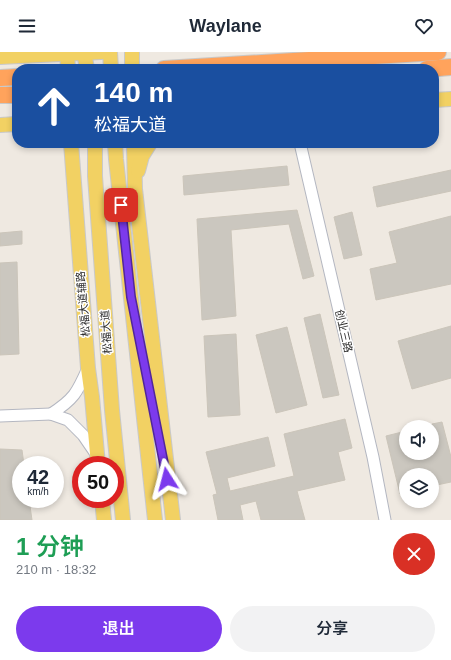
<!DOCTYPE html>
<html lang="zh">
<meta charset="utf-8">
<style>
:root{--surface:#fff;--page:#f2f2f3;--text:#1f2937;--muted:#747a83;--accent:#7c3aed}
body{margin:0;font-family:Helvetica,"Noto Sans SC",sans-serif;background:var(--page);color:var(--text);height:100vh;display:flex;flex-direction:column;font-size:15px;white-space:nowrap}
*{box-sizing:border-box;margin:0}
p{font-size:13px;color:var(--muted)}
.icon{flex:none;width:22px;height:22px;fill:none;stroke:currentColor;stroke-width:2;stroke-linecap:round;stroke-linejoin:round}
.map{position:relative;height:468px;overflow:hidden}
.side{display:flex;flex-direction:column;background:var(--surface);flex:1}
.side>*{flex:none}
.guide{position:absolute;left:12px;top:12px;width:427px;height:84px;border-radius:16px;box-shadow:0 2px 6px #0003;background:#1a4fa0;color:#fff;overflow:hidden}
.controls{position:absolute;left:399px;top:368px;display:grid;gap:8px}
.controls a{display:grid;place-items:center;width:40px;height:40px;border-radius:50%;background:var(--surface);box-shadow:0 2px 6px #0003;font-size:20px}
.speed{position:absolute;left:12px;top:404px;display:flex;gap:8px;font-size:20px;font-weight:700;text-align:center}
.speed>*{display:grid;place-content:center;width:52px;height:52px;border-radius:50%;background:var(--surface);box-shadow:0 2px 6px #0003;line-height:1}
.speed small{font-size:10px;font-weight:400}
.speed .limit{border:6px solid #d22;background:#fff;color:#111}
.pin{position:absolute;display:grid;place-items:center;width:34px;height:34px;color:#fff;margin:-17px;border-radius:8px;box-shadow:0 2px 6px #0006}
.me{position:absolute;width:44px;margin:-22px;rotate:351deg;stroke-linejoin:round;filter:drop-shadow(0 0 3px #0008)}
.turn{display:flex;align-items:center;gap:14px;height:84px;padding:0 16px;font-size:18px}
.turn .icon{width:52px;height:52px;stroke-width:2.5}
.turn b{display:block;font-size:28px;line-height:34px}
.round{display:grid;place-items:center;flex:none;width:42px;height:42px;border-radius:21px;background:var(--page)}
.summary{display:flex;align-items:center;justify-content:space-between;height:68px;padding:0 16px}
h1{font-size:24px;font-weight:600;line-height:30px;color:#1e9e55}
.cta{display:flex;gap:8px;margin-top:auto;padding:8px 16px}
.cta a{flex:1;height:46px;border-radius:24px;background:var(--accent);color:#fff;font-size:16px;font-weight:600;line-height:46px;text-align:center}
.cta a+a{background:var(--page);color:var(--text)}
header{display:flex;justify-content:space-between;align-items:center;height:52px;padding:0 16px;background:var(--surface);font-size:18px;font-weight:600}
.map>svg:first-child{display:block}
.building{fill:#cbc7bf;stroke:#cbc5ba}
.lines{fill:none;stroke-linecap:round;stroke-linejoin:round}
.minor-casing{stroke:#b4b7c1;stroke-width:13}
.major-casing{stroke:#c9c9c9;stroke-width:16}
.highway-casing{stroke:#c9c9c9;stroke-width:18}
.minor{stroke:#fff;stroke-width:11}
.major{stroke:#f2d163;stroke-width:14}
.highway{stroke:#ffa35c;stroke-width:16}
.route-casing{stroke:#51269a;stroke-width:10}
.route{stroke:#7c3aed;stroke-width:7}
.labels{text-anchor:middle;dominant-baseline:central;stroke-width:3;stroke-linejoin:round;paint-order:stroke}
.street-label{font-size:11px;fill:#2e2e2e;stroke:#fff}
</style>
<header><svg class="icon" aria-label="menu" viewBox="0 0 24 24"><path d="M4 6h16M4 12h16M4 18h16"/></svg>Waylane<svg class="icon" aria-label="heart" viewBox="0 0 24 24"><path d="M12 20l-8-8c-3-5 5-10 8-4 3-6 11-1 8 4z"/></svg></header>
<div class="map">
<svg width="451" height="468" viewBox="0 0 451 468">
<rect width="100%" height="100%" fill="#efe9e1"/>
<g class="building">
<polygon points="287,114 289,133 184,143 183,124"/>
<polygon points="451,118 451,139 377,155 373,135"/>
<polygon points="297,158 314,224 303,227 289,172 231,178 236,264 202,268 197,167"/>
<polygon points="352,160 362,203 344,207 334,165"/>
<polygon points="451,164 451,232 376,248 370,217 397,211 389,180"/>
<polygon points="22,179 22,192 0,194 0,181"/>
<polygon points="17,210 19,302 0,303 0,211"/>
<polygon points="320,262 339,343 323,346 304,266"/>
<polygon points="451,274 451,326 412,337 398,289"/>
<polygon points="287,275 307,353 276,361 256,283"/>
<polygon points="236,282 240,363 208,365 204,284"/>
<polygon points="345,367 352,396 338,400 345,428 297,439 305,468 261,468 256,449 240,453 243,468 218,468 213,443 217,442 206,400 268,385 275,414 227,426 230,439 294,424 284,382"/>
<polygon points="442,370 451,405 451,430 432,434 432,423 406,423 406,441 400,442 386,384 406,379 406,401 432,401 432,372"/>
<polygon points="0,397 22,398 24,413 21,413 21,447 29,447 32,468 0,468"/>
</g>
<g class="lines">
<g class="minor-casing">
<g id="minor">
<polyline points="300,91 373,405 385,468"/>
<path d="M88 316C77 341 74 347 51 362L68 368 83 383 96 402"/>
<polyline points="0,364 51,362"/>
</g>
</g>
<g class="major-casing">
<g id="major">
<polyline points="67,0 68,17"/>
<polyline points="84,0 87,17"/>
<polyline points="110,0 111,17"/>
<polyline points="132,0 132,17"/>
<polyline points="0,5 102,0"/>
<polyline points="434,48 451,47"/>
<polyline points="0,73 17,72"/>
<polyline points="71,91 88,316 92,345 98,413"/>
<polyline points="95,91 95,124 112,358 123,468"/>
<polyline points="115,91 116,107 155,468"/>
<polyline points="134,91 135,137 173,468"/>
<polyline points="138,119 142,104 150,91"/>
<polyline points="102,447 104,468"/>
</g>
</g>
<g class="highway-casing">
<g id="highway">
<polyline points="164,17 438,0"/>
<polyline points="427,17 451,15"/>
<polyline points="0,26 17,25"/>
<polyline points="0,43 17,43"/>
</g>
</g>
<use href="#minor" class="minor"/>
<use href="#major" class="major"/>
<use href="#highway" class="highway"/>
</g>
<g class="lines">
<g class="route-casing">
<polyline id="route" points="121,153 131,245 167,427"/>
</g>
<use href="#route" class="route"/>
</g>
<g class="labels">
<g class="street-label">
<text transform="translate(83 252) rotate(-95)">松福大道辅路</text>
<text transform="translate(344 279) rotate(77)">创业三路</text>
<text transform="translate(106 280) rotate(-94)">松福大道</text>
</g>
</g>
</svg>
<div class="controls">
<a><svg class="icon" aria-label="sound" viewBox="0 0 24 24"><path d="M4 9h4l5-4v14l-5-4H4zM17 9q2 3 0 6"/></svg></a>
<a><svg class="icon" aria-label="layers" viewBox="0 0 24 24"><path d="M12 4l9 5-9 5-9-5zM3 14l9 5 9-5"/></svg></a>
</div>
<div class="speed"><div>42<small>km/h</small></div><div class="limit">50</div></div>
<div class="pin" style="left:121px;top:153px;background:#d93025"><svg class="icon" aria-label="arrive" viewBox="0 0 24 24"><path d="M6 21V4h12l-3 4 3 4H6"/></svg></div>
<svg class="me" style="left:167px;top:427px" viewBox="-20 -20 40 40"><path d="M0-17L14 15 0 8-14 15z" fill="#7c3aed" stroke="#fff" stroke-width="4"/></svg>
<div class="guide">
<div class="turn"><svg class="icon" aria-label="ahead" viewBox="0 0 24 24"><path d="M12 20V5M6 11l6-6 6 6"/></svg><div><b>140 m</b>松福大道</div></div>
</div>
</div>
<section class="side">
<div class="summary"><div><h1>1 分钟</h1><p>210 m · 18:32</p></div><a class="round" style="background:#d93025;color:#fff"><svg class="icon" aria-label="close" viewBox="0 0 24 24"><path d="M6 6l12 12M18 6L6 18"/></svg></a></div>
<div class="cta"><a>退出</a><a>分享</a></div>
</section>
